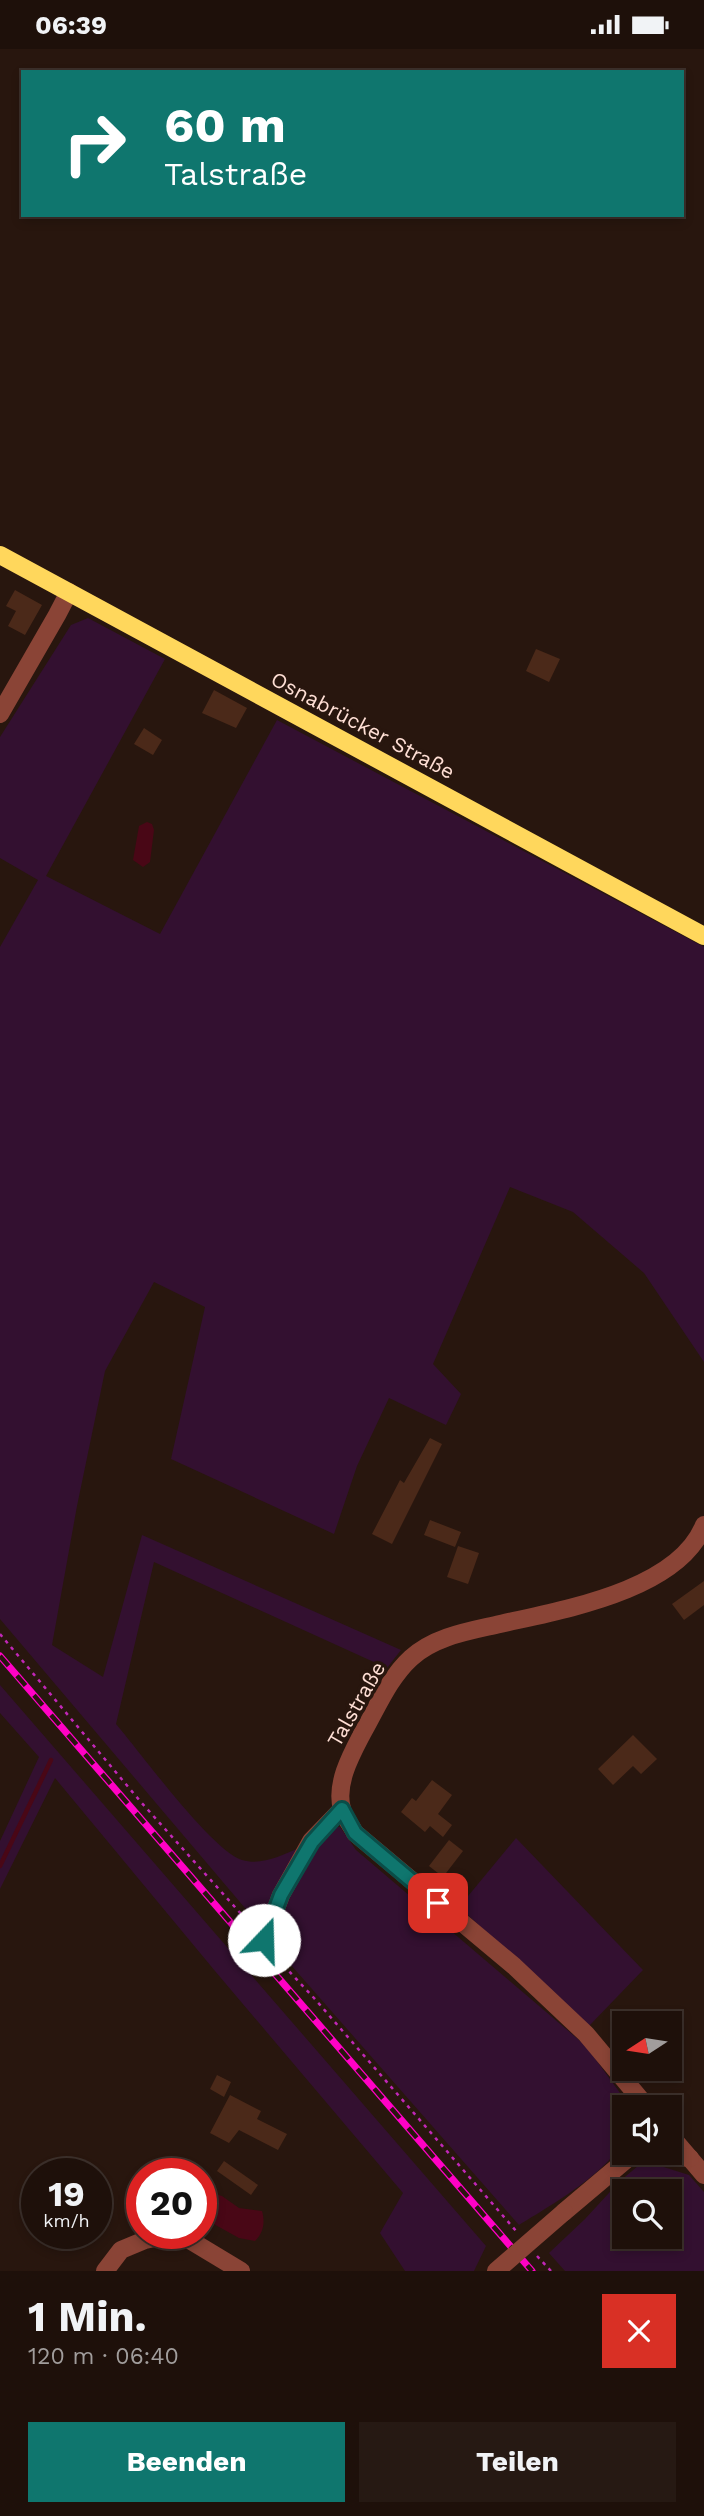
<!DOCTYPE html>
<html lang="de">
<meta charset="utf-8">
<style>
:root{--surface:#1e100a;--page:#261913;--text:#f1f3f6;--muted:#a19d9c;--line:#3c302b;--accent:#0f766e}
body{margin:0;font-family:"Work Sans",sans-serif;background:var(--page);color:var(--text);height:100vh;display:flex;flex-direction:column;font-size:26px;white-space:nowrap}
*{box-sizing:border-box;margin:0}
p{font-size:23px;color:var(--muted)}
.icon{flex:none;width:38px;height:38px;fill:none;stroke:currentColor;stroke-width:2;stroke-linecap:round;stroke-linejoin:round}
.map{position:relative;height:2222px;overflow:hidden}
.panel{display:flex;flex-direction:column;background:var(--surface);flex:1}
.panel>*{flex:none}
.top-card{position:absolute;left:21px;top:21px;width:663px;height:147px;border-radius:0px;box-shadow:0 4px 10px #0003,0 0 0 2px var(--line);background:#0f766e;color:#fff;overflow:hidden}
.needle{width:46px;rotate:258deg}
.fabs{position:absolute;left:612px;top:1962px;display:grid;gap:14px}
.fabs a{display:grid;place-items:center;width:70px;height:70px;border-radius:0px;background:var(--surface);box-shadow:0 4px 10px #0003,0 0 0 2px var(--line);font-size:35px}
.speed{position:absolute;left:21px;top:2109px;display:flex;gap:14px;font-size:35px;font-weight:700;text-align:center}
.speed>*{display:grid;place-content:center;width:91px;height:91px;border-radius:50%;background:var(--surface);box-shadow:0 4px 10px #0003,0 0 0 2px var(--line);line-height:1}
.speed small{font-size:18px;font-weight:400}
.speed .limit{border:10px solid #d22;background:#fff;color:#111}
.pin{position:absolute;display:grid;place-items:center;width:60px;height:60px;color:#fff;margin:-30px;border-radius:14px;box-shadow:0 4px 10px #0006}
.me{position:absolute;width:77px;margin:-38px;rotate:21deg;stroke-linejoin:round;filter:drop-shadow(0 0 5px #0008)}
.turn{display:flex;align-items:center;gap:24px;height:147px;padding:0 28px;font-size:32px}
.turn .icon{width:91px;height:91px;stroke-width:2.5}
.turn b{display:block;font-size:49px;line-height:60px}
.round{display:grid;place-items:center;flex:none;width:74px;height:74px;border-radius:0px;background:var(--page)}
.headline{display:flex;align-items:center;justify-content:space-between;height:119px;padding:0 28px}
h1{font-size:42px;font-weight:700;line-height:52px}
.cta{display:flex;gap:14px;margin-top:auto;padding:14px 28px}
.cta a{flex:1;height:80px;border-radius:0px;background:var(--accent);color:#fff;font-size:28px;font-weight:700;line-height:80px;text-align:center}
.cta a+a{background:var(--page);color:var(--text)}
.status{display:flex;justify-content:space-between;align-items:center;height:49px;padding:0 35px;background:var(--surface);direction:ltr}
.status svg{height:19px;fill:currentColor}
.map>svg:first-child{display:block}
.green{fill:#331030;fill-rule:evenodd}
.water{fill:#490716}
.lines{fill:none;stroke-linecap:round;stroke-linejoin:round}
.stream{stroke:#490716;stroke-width:4.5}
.building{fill:#4b2919}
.path{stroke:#c127b7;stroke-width:2.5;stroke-dasharray:3.5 5;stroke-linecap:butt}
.minor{stroke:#8a4436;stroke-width:18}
.major{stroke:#ffd75c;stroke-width:18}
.rail-casing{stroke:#ff01c5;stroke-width:7}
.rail{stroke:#28160e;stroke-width:4.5;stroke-dasharray:13;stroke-linecap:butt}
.minor-bridge{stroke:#8a4436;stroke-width:18}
.route-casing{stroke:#0a4d48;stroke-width:18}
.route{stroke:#0f766e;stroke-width:12}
.labels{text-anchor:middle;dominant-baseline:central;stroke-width:7;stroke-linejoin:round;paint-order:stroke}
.street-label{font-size:21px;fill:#ffdfd5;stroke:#28160e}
</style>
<div class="status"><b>06:39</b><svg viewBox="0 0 49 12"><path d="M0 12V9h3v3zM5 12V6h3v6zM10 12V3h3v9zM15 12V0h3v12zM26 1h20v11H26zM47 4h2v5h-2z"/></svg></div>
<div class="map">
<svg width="704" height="2222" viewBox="0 0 704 2222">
<rect width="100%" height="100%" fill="#28160e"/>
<g class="green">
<path d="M88 569 165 610 46 827 160 885 277 671 704 898V1313L644 1224 573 1163 510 1138 433 1315 461 1345 446 1376 389 1349 357 1417 334 1485 171 1410 205 1258 154 1233 105 1322 77 1457 52 1596 103 1628 142 1486 401 1601 387 1619 154 1513 116 1675C141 1704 211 1801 242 1811 262 1817 282 1806 299 1799L261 1878 0 1570V898L38 831 0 809V688L71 576Z"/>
<polygon points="0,1636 486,2197 474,2222 405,2222 380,2184 403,2144 215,1922 55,1729 0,1840 0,1792 39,1708 0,1664"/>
<path d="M331 1778H340L356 1801 586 1997 628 2055V2058H625C625 2066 627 2077 625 2085 616 2120 548 2158 519 2176L269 1891 313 1799Z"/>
<polygon points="516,1789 643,1921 589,1977 459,1858"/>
<path d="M654 2115 689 2126 704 2143V2222H565L549 2204 585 2170 620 2132 638 2117ZM625 2142H670V2188H625Z"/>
</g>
<g class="water">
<polygon points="147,773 152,775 154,781 150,813 143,818 133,811 139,777"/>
<path d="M209 2143 222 2147 239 2159 262 2162C265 2172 264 2184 255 2192L239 2189 201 2168V2150Z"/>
</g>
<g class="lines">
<polyline class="stream" points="0,1817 51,1711"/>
</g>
<g class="building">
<polygon points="15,541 42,556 25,586 8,577 16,562 6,557"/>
<polygon points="536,600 560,610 549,633 526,622"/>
<polygon points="214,641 247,659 236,679 202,664"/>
<polygon points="144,679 162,691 153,706 134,695"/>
<polygon points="430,1389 442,1395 392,1495 372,1485 400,1431 404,1434"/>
<polygon points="430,1471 461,1483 455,1498 424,1486"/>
<polygon points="458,1497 479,1504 468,1535 447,1528"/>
<polygon points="704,1532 704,1556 684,1571 672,1555"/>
<polygon points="633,1686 657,1710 641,1725 633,1717 613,1736 598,1720"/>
<polygon points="432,1731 452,1746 438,1765 452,1776 443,1788 430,1777 425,1783 401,1763 412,1749 416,1752"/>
<polygon points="449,1791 463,1802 443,1828 429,1817"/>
<polygon points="217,2026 231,2033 224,2048 210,2040"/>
<polygon points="230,2046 261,2062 257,2070 287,2085 278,2101 239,2081 229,2094 210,2084"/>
<polygon points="224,2112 258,2136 251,2146 217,2122"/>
</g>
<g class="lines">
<g class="path">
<polyline points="0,1585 140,1752 251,1876"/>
<polyline points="272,1904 314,1949 517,2183"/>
<polyline points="537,2207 551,2222"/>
</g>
<g class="minor">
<polyline points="0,665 57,566 69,543"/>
<polyline points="264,1891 281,1846 311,1792 342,1760"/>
<path d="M647 2058 586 1985 514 1917 355 1784C351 1776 344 1768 342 1760 335 1735 351 1706 362 1685 377 1659 389 1629 411 1609 435 1587 470 1582 500 1575 561 1561 678 1542 704 1476"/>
<polyline points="670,2086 704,2126"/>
<polyline points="636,2104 690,2109"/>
<polyline points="564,2163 634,2104"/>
<polyline points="105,2222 121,2201 145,2191 178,2184 241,2222"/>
</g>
<polyline class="major" points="0,506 704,887"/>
<g class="rail-casing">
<polyline id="rail" points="0,1607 532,2222"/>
</g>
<use href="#rail" class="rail"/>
<polyline class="minor-bridge" points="496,2222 564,2163"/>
</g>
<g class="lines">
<g class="route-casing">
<polyline id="route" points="264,1891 281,1846 312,1793 342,1760 355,1784 438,1854"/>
</g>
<use href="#route" class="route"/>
</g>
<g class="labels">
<g class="street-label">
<text transform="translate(363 676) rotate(28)">Osnabrücker Straße</text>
<text transform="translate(356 1655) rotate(-60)">Talstraße</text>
</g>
</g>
</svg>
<div class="fabs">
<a><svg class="needle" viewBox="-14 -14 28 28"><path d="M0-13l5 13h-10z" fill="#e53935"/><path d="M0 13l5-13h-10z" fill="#a19d9c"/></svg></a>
<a><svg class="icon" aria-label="sound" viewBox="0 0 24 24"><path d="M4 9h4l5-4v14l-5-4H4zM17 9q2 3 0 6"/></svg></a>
<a><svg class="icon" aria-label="search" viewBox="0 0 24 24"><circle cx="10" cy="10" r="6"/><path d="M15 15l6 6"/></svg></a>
</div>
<div class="speed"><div>19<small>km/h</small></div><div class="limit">20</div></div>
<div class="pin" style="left:438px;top:1854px;background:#d93025"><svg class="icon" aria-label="arrive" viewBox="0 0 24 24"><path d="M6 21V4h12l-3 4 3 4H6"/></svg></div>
<svg class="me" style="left:264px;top:1891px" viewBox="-20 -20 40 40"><circle r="19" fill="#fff"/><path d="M0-13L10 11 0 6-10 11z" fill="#0f766e"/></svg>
<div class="top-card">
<div class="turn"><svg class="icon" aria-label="right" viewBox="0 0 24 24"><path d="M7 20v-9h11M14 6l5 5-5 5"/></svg><div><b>60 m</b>Talstraße</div></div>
</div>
</div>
<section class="panel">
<div class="headline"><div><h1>1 Min.</h1><p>120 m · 06:40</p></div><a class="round" style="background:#d93025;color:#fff"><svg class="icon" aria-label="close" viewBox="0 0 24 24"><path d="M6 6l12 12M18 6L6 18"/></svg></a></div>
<div class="cta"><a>Beenden</a><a>Teilen</a></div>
</section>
